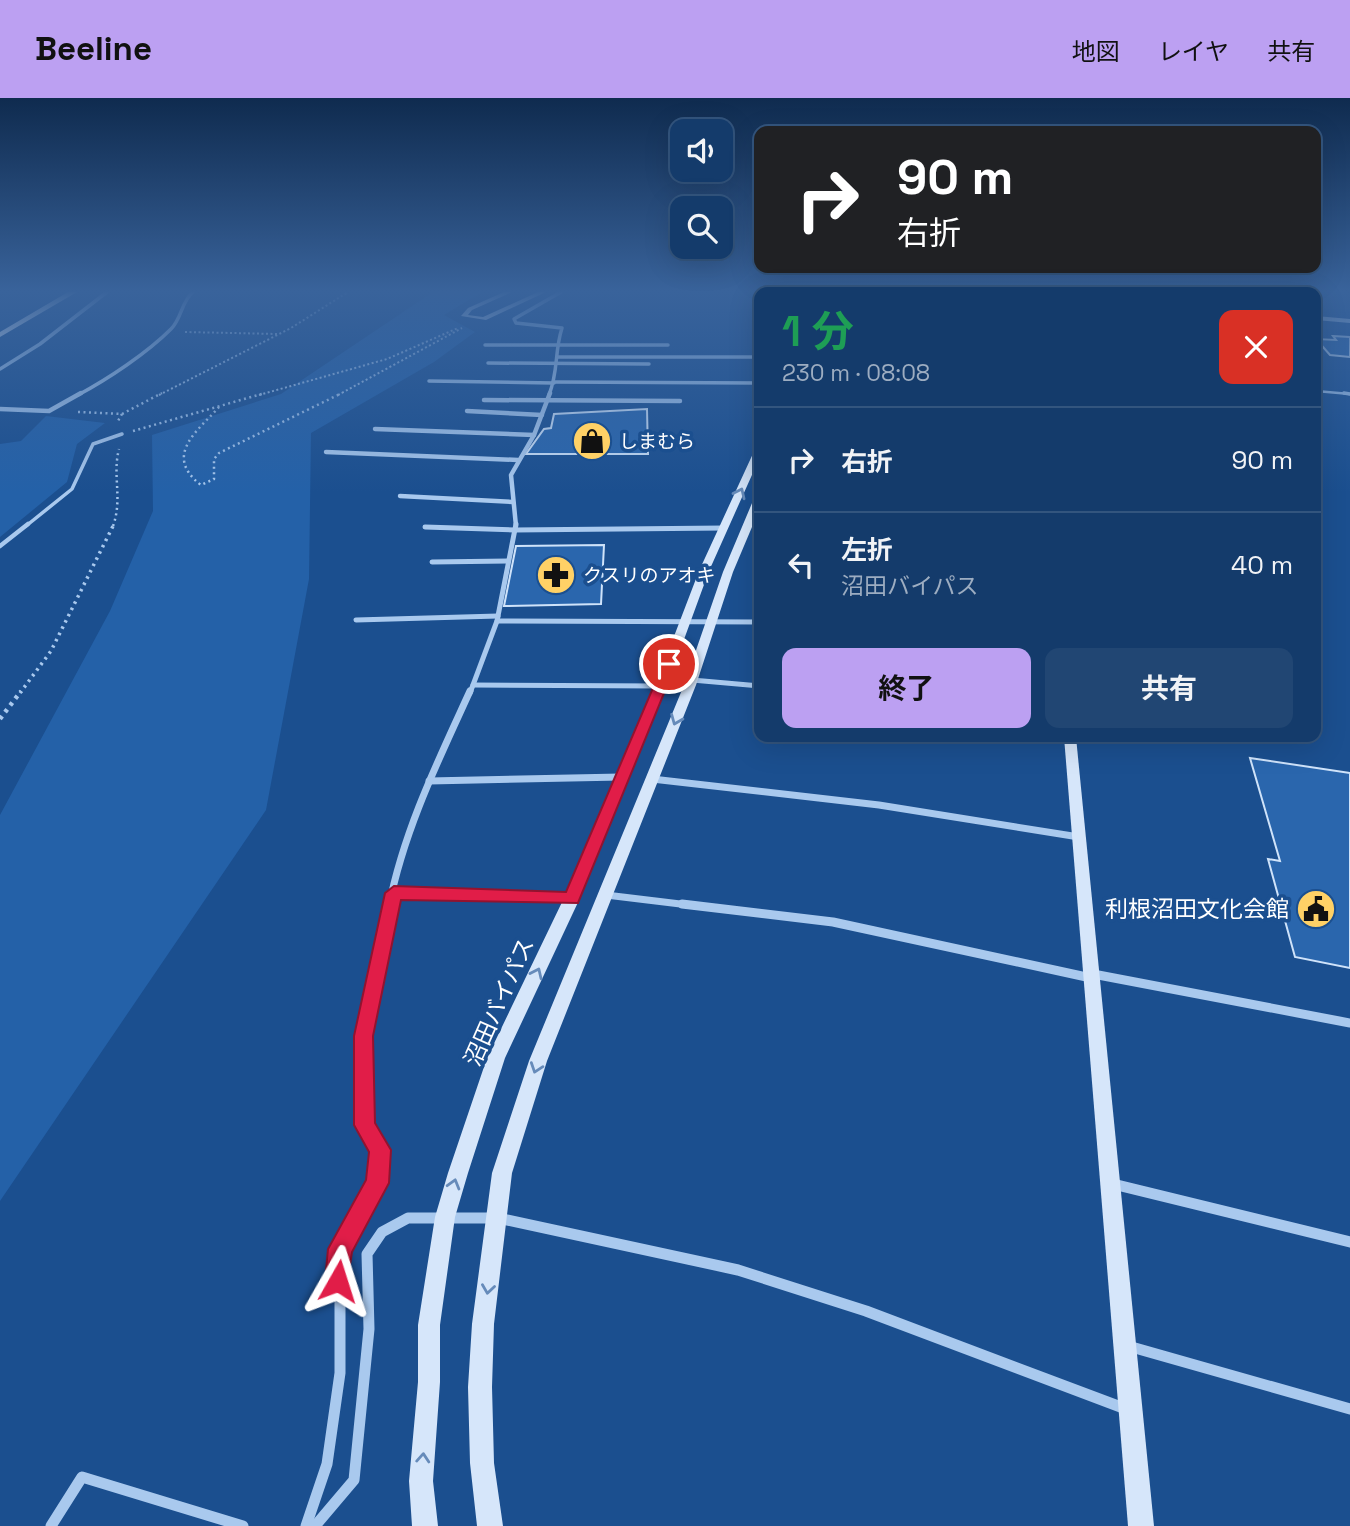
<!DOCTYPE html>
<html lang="ja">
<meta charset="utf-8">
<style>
:root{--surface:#143b6b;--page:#214673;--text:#f1f3f6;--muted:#9dadc1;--line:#33557e;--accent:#bca0f2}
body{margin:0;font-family:"Space Grotesk","Noto Sans JP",sans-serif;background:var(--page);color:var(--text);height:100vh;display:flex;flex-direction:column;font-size:26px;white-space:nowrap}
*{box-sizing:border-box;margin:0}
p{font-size:23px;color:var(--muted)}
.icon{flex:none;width:38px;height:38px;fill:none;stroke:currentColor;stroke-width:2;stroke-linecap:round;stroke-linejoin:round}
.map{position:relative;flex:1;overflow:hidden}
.side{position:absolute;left:754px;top:189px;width:567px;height:455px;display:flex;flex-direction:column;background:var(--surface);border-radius:14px;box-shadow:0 7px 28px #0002,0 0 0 2px var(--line)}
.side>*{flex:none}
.top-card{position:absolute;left:754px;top:28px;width:567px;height:147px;border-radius:14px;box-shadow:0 7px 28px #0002,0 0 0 2px var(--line);background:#202124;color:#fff;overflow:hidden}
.buttons{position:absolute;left:670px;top:21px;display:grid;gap:14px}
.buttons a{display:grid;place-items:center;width:63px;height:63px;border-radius:14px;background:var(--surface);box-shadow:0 7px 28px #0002,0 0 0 2px var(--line);font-size:35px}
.pin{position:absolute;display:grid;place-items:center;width:60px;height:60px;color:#fff;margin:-30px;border:4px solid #fff;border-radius:50%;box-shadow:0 2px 7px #0007}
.me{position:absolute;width:77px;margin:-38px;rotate:6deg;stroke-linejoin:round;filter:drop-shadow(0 0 5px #0008)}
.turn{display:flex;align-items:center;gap:24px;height:147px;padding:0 28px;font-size:32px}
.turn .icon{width:91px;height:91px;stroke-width:2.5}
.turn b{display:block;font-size:49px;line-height:60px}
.round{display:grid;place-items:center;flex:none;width:74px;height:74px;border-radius:14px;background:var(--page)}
.overview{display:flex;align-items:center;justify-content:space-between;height:119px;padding:0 28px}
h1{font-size:42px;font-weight:700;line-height:52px;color:#1e9e55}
.cta{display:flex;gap:14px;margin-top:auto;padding:14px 28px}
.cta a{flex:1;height:80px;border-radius:14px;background:var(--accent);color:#111;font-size:28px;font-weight:700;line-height:80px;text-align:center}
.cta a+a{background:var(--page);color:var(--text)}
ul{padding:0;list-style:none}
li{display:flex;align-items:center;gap:21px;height:105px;padding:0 28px;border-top:2px solid var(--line)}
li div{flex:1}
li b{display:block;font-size:26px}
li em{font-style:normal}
header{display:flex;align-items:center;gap:42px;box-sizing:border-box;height:98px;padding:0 35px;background:var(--accent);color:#111}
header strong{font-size:33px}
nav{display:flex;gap:38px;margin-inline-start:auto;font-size:24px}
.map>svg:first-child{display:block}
.green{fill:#2461a8}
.building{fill:#2a66ad;stroke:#cfe3fa;stroke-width:2}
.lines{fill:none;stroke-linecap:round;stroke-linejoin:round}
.path-far3{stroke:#a9c9ee;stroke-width:2;stroke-dasharray:2 2.5;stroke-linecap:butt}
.path-far2{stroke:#a9c9ee;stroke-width:2.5;stroke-dasharray:2 3.5;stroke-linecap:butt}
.path-far1{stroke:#a9c9ee;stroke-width:3.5;stroke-dasharray:2.5 4.5;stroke-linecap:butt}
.path{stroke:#a9c9ee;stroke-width:4.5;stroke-dasharray:3.5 5;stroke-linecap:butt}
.lane-far2{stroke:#a9c9ee;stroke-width:2.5}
.lane-far1{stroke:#a9c9ee;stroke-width:3.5}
.lane{stroke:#a9c9ee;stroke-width:4.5}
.street-far5{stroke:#a9c9ee;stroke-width:3.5}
.street-far4{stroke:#a9c9ee;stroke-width:4.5}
.street-far3{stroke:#a9c9ee;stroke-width:5}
.street-far2{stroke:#a9c9ee;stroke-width:7}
.street-far1{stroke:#a9c9ee;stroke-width:9}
.street{stroke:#a9c9ee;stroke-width:11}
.secondary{fill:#d6e6fa;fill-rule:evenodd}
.primary{fill:#f0f6ff;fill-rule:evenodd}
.oneway{stroke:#668bba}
.route{fill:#e11d48;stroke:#92132f;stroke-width:2}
.labels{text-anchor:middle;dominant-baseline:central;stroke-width:7;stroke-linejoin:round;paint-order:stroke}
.far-poi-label{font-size:19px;fill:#fff;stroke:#1b4f8f;text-anchor:start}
.poi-label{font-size:23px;fill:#fff;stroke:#1b4f8f;text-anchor:end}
.street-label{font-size:23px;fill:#fff;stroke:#1b4f8f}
</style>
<header>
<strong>Beeline</strong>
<nav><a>地図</a><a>レイヤ</a><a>共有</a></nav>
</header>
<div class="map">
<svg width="1350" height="1428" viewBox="0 0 1350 1428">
<rect width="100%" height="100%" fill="#1b4f8f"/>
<g class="green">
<polygon points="433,194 482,194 444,217 475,234 434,264 311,335 309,481 266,712 0,1103 0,717 110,513 153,413 152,337 281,296"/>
<polygon points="46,318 105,325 77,346 67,384 0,439 0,346 21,343"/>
</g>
<g class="building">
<polygon points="1333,238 1350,239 1350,259 1330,257 1316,241 1336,242"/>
<polygon points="647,311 648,356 526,356 544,331 551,330 554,316"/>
<polygon points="604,447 601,506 504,508 516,448"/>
<polygon points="1250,660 1350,675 1350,870 1295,859 1268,761 1280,763"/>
</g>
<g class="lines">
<g class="path-far3">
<polyline points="185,234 278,236"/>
<polyline points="159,297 291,230 348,194"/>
<polyline points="259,297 387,261 458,230"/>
<polyline points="338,297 462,230"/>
</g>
<g class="path-far2">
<path d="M219 309C199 332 162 357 201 387L214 381V361L219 355 342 295"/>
<polyline points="78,314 122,316 118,323"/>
<polyline points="122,316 162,295"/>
<polyline points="133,333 265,295"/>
<path d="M113 428C123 400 112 378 119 351"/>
</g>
<polyline class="path-far1" points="20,595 51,553 114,426"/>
<polyline class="path" points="0,621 21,593"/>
<polyline class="lane-far2" points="1316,293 1350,296"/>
<g class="lane-far1">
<polyline points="1344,295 1350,296"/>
<polyline points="26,428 72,391 93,346 122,336"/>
</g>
<polyline class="lane" points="0,448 28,426"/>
<g class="street-far5">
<polyline points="485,247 668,247"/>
<polyline points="557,259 760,259"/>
<polyline points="488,265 649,266"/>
<polyline points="0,271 40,246 107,194"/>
<polyline points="429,283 554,285"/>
<polyline points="554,284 760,285"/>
<path d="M78 297C108 281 147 255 171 231 182 220 181 204 193 194"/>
<path d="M549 297C559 271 554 255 562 230L516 225 514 221 561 194"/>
</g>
<g class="street-far4">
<polyline points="484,302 680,303"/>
<polyline points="0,311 49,313 81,295"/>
<polyline points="467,313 542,317"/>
<polyline points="375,331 534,337"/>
<polyline points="326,354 518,362"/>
<polyline points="400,398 513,404"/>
<polyline points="516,428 511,377 534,337 550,295"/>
</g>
<g class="street-far3">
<polyline points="425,429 514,432 724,430"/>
<polyline points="432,464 508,463"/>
<polyline points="356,522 498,518"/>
<polyline points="497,523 760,524"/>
<polyline points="692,582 760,588"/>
<polyline points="473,587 661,588"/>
<polyline points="470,595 497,523 516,426"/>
</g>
<g class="street-far2">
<polyline points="652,681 879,707 1079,739"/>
<polyline points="429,683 621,679"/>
<polyline points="394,795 571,800"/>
<polyline points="606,797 697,808"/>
<path d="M389 808C404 732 438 663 470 593"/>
</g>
<g class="street-far1">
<polyline points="682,806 833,824 1091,880"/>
<polyline points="1093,876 1350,925"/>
<polyline points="378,1080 380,1052 364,1027 364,938 390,806"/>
</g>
<g class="street">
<polyline points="1113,1086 1350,1144"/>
<polyline points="1128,1248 1350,1311"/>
<polyline points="51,1428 82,1379 243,1428"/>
<polyline points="306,1428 327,1366 340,1275 340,1151 378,1085 378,1079"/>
<polyline points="315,1428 354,1382 369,1231 367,1156 382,1134 408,1120 498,1120 738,1172 866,1213 1126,1311"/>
</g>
<g class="secondary">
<polygon points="504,194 512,194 472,212 468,217 483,219 538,194 546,194 486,222 461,218 468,210"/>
<polygon points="1316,218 1350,221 1350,225 1316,222"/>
<polygon points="760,347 760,359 709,473 667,588 580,800 505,960 468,1075 455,1119 440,1227 440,1284 433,1383 438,1428 412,1428 409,1383 418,1284 418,1227 435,1119 448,1075 487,960 564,800 655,588 699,473 756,349"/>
<polygon points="760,395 760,410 733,474 696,587 547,963 512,1075 494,1226 492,1289 494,1365 503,1428 477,1428 470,1365 468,1289 472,1226 492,1075 529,963 684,587 723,474 755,398"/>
<polygon points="1064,639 1076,639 1154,1428 1128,1428"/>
</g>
<polygon class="primary" points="68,194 77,194 0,239 0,234"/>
</g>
<defs><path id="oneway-chevron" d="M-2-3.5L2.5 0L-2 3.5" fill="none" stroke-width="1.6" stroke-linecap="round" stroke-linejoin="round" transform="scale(1.75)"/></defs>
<g class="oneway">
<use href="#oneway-chevron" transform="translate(740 395) rotate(-65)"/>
<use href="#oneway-chevron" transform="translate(676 622) rotate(112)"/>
<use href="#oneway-chevron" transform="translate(537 875) rotate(-65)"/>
<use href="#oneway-chevron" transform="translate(536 970) rotate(109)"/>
<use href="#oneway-chevron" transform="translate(454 1086) rotate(-74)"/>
<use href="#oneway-chevron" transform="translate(488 1191) rotate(98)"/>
<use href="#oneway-chevron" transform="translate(423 1360) rotate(-86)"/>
</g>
<linearGradient id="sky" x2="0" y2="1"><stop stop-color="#0f2b4f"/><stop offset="0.49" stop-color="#39639b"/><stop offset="1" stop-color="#39639b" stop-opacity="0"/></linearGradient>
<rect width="1350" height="394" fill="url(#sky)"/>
<polygon class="route" points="664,564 676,566 578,805 401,802 373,938 375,1025 391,1052 389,1085 352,1154 346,1192 338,1195 329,1192 325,1183 328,1151 366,1082 369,1054 354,1027 354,938 385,795 394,788 566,794"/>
<defs>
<g id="shop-disc" transform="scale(2.0125)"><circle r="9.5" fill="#ffd166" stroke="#1b4f8f"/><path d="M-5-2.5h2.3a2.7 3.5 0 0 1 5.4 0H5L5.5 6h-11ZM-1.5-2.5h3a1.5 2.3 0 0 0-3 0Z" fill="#111"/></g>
<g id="pharmacy-disc" transform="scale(2.0125)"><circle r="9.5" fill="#ffd166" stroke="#1b4f8f"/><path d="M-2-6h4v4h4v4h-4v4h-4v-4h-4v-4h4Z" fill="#111"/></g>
<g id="civic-disc" transform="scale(2.0125)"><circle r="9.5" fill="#ffd166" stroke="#1b4f8f"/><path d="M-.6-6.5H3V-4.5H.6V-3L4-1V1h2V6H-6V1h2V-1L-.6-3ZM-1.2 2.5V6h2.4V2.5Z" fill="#111"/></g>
</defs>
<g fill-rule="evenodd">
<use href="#shop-disc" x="592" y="343"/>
<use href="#pharmacy-disc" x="556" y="477"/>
<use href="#civic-disc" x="1316" y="811"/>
</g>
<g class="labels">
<g class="far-poi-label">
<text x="619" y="343">しまむら</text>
<text x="583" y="477">クスリのアオキ</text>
</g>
<g class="poi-label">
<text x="1289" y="811">利根沼田文化会館</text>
</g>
<g class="street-label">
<text transform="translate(499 904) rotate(-66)">沼田バイパス</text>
</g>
</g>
</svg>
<div class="buttons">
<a><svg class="icon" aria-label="sound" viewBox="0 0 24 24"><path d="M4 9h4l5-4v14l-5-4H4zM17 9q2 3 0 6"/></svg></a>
<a><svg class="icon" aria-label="search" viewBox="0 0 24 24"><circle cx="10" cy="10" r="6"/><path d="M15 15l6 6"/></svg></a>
</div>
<div class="pin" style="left:669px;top:566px;background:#d93025"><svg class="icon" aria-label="arrive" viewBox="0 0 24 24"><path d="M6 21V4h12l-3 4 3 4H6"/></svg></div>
<svg class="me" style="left:338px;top:1183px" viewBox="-20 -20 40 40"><path d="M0-17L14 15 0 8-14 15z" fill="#e11d48" stroke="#fff" stroke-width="4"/></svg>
<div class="top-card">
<div class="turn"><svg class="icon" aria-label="right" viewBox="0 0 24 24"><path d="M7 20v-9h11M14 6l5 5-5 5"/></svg><div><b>90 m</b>右折</div></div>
</div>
<section class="side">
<div class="overview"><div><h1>1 分</h1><p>230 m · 08:08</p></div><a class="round" style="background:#d93025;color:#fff"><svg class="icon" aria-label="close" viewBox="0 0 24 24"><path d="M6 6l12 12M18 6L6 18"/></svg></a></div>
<ul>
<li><svg class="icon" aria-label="right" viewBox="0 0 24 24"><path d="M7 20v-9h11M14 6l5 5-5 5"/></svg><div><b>右折</b></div><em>90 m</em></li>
<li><svg class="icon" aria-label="left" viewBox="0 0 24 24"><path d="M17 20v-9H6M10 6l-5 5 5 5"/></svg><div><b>左折</b><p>沼田バイパス</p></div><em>40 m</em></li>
</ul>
<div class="cta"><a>終了</a><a>共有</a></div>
</section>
</div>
